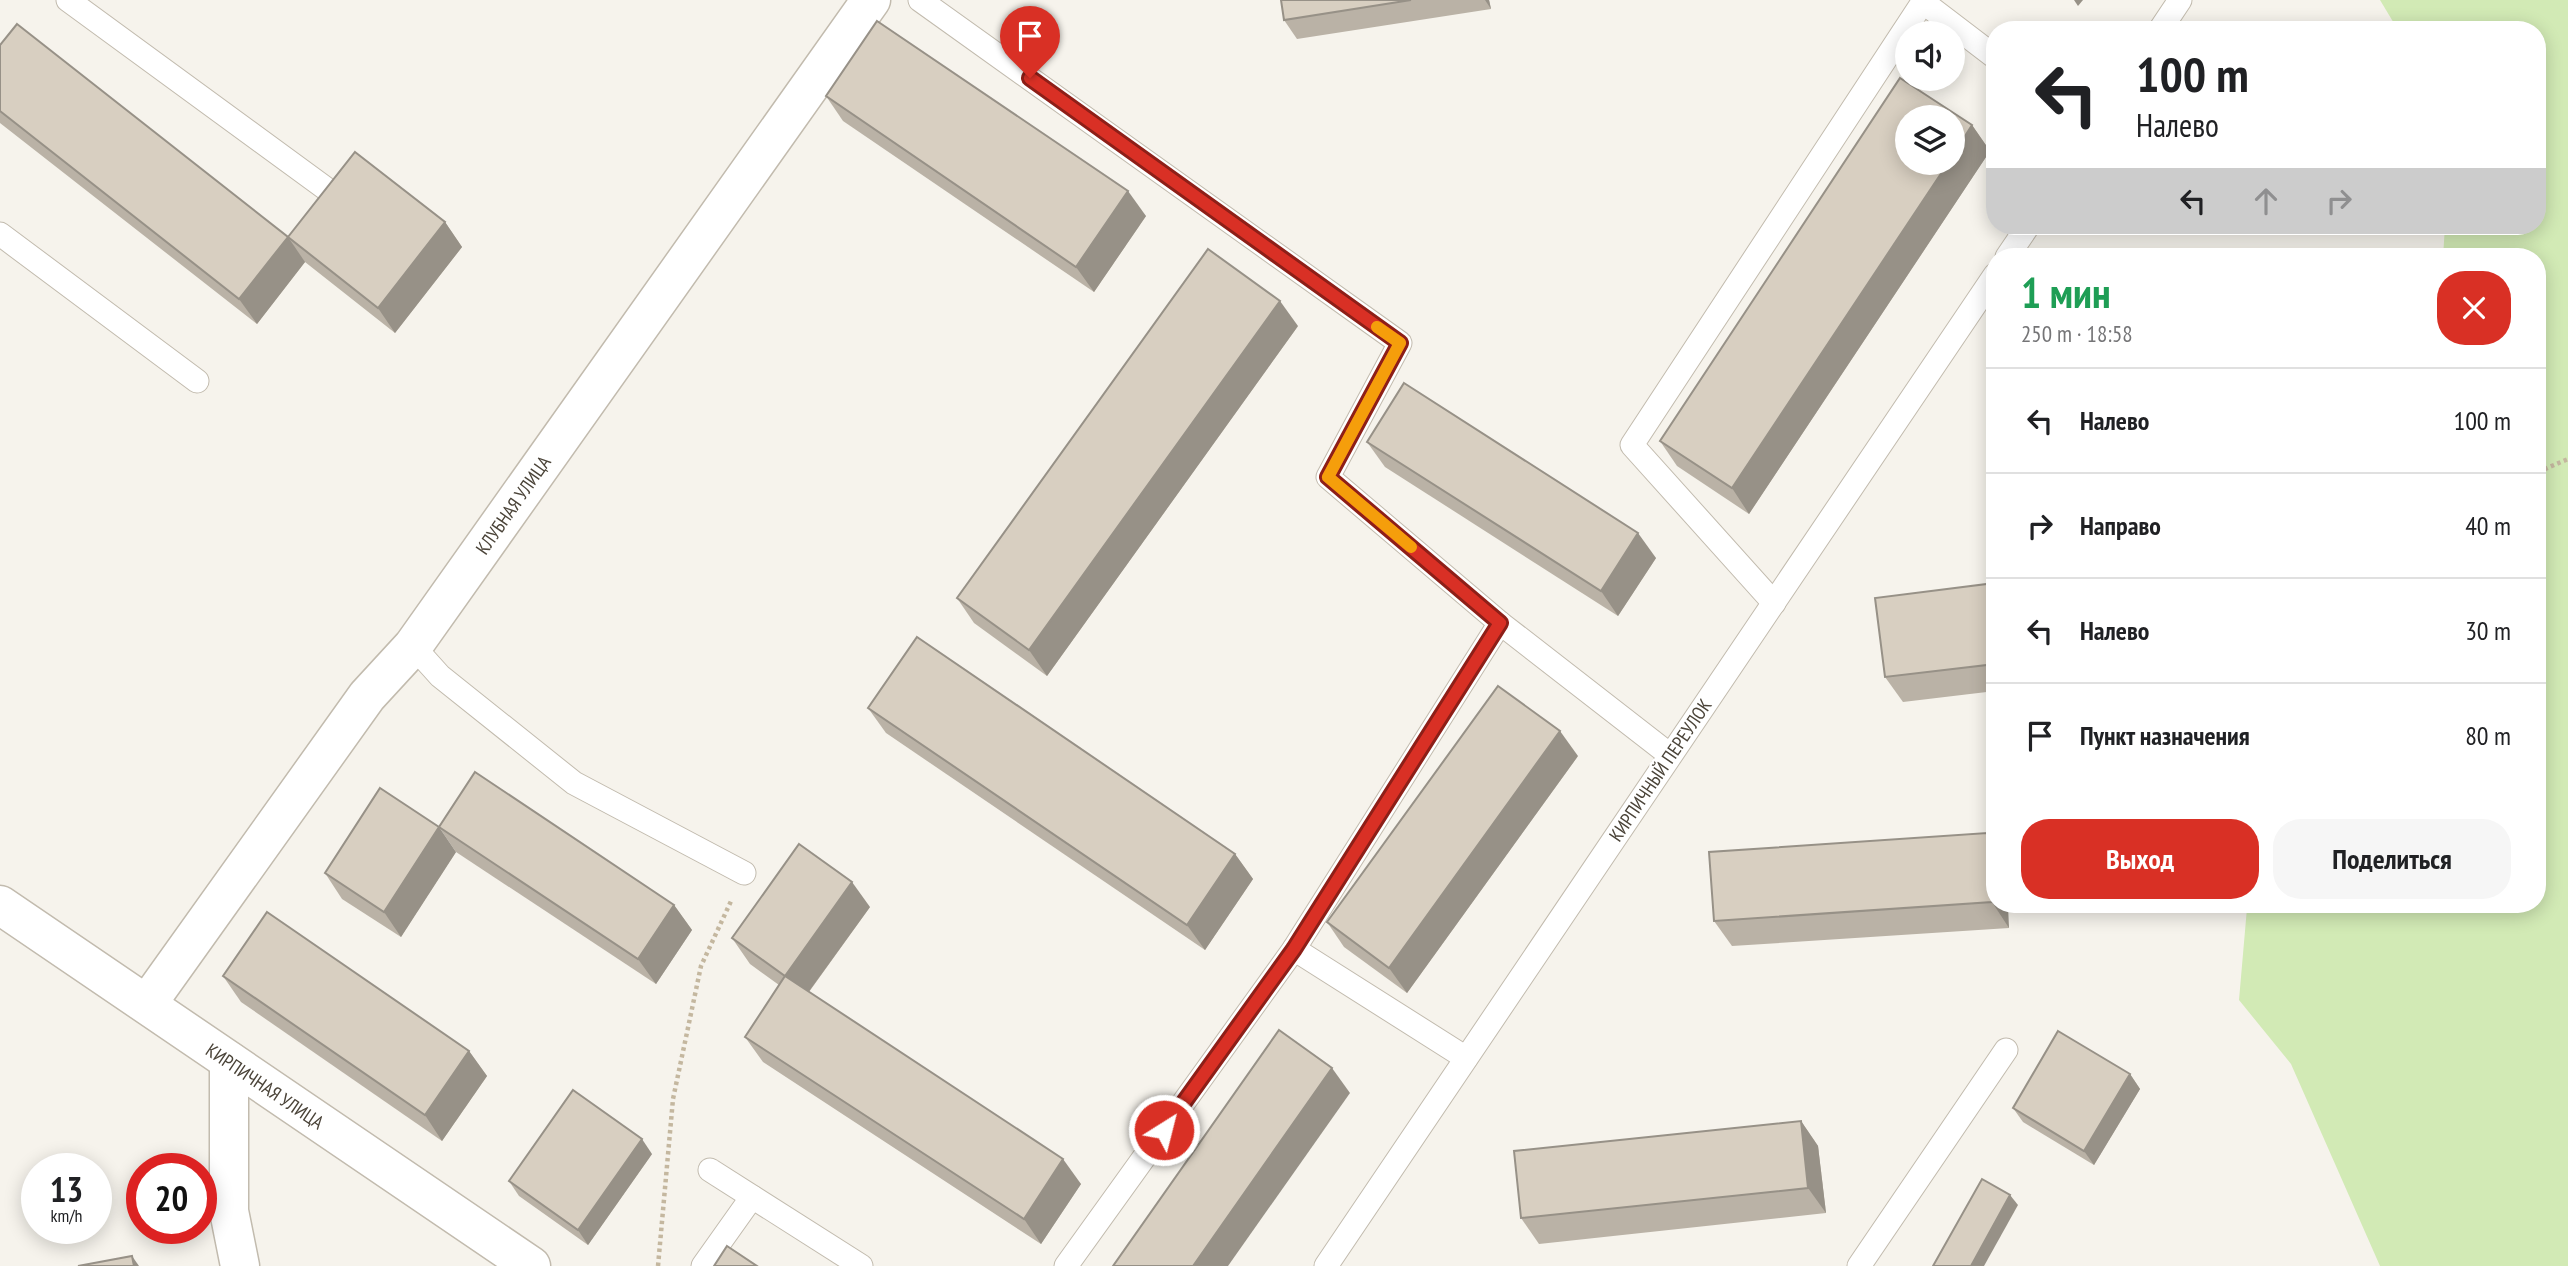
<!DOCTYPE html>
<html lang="ru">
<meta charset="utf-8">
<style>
:root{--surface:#fff;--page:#f6f6f6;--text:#202124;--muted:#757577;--line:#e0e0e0;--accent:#d93025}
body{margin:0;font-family:"PT Sans Narrow",sans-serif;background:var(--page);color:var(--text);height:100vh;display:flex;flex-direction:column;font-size:26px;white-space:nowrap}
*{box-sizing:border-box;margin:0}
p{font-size:23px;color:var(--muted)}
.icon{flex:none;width:38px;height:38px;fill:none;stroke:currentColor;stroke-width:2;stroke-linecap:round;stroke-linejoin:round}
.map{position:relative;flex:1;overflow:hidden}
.panel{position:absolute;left:1986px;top:248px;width:560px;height:665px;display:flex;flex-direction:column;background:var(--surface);border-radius:28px;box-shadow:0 4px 18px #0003}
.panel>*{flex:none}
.banner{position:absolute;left:1986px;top:21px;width:560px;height:214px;border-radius:28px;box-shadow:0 4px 18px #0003;background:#fff;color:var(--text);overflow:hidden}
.fabs{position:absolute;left:1895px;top:21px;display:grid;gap:14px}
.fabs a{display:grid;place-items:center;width:70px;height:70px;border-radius:50%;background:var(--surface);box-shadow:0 4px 18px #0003;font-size:35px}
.speed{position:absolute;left:21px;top:1153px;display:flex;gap:14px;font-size:35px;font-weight:700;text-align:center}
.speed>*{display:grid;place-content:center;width:91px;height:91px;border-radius:50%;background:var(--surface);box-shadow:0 4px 18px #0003;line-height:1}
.speed small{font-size:18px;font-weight:400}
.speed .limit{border:10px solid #d22;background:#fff;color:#111}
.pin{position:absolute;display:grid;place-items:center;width:60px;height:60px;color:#fff;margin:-72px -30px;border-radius:50% 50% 50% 0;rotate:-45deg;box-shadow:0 0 7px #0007}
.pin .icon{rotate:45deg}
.me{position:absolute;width:77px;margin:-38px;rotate:36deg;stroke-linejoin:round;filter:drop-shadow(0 0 5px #0008)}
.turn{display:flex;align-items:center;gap:24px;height:147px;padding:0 35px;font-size:32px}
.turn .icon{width:91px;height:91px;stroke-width:2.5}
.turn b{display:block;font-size:49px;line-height:60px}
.lanes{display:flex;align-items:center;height:66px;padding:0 35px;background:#0003;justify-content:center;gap:35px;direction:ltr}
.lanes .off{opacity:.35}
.round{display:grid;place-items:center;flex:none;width:74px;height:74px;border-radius:28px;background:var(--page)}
.overview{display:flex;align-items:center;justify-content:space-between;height:119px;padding:0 35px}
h1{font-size:42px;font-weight:700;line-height:52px;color:#1e9e55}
.cta{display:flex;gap:14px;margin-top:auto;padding:14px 35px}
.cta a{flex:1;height:80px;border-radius:28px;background:var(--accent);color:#fff;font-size:28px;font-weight:700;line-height:80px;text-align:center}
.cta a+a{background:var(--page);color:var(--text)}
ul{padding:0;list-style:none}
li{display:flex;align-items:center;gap:21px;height:105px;padding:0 35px;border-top:2px solid var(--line)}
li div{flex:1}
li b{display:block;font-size:26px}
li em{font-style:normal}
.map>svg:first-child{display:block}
.green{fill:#d2eab5}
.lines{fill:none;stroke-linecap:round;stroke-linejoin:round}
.service-casing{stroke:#c2bbae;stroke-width:25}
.minor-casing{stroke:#c2bbae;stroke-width:41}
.path{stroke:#c4b79f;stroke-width:4.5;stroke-dasharray:3.5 3.5;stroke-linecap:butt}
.service{stroke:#fff;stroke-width:23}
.minor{stroke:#fff;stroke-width:38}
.wall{fill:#bab2a6}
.shaded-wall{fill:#979187}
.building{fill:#d8cfc1;stroke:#979187;stroke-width:2}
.route-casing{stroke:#8d1f18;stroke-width:18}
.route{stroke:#d93025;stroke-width:12}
.slow{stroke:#f59e0b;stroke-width:12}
.labels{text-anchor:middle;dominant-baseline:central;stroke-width:5;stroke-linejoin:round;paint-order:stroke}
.street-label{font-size:19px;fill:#4b4439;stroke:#fff}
</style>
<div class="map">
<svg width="2568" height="1266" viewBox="0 0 2568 1266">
<rect width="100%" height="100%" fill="#f6f3ec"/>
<polygon class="green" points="2380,0 2568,0 2568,1266 2380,1266 2291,1064 2239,1000 2247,908 2250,905 2538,905 2538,640 2542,558 2538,547 2538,257 2443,257 2445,226 2538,226 2538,30 2398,30"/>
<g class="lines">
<g class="service-casing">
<g id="service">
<polyline points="68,0 336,196"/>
<polyline points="920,0 1400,343 1328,477 1500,623 1670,755"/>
<polyline points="2160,30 2180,0"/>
<polyline points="0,234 197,381"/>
<polyline points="2007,257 2028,226"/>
<polyline points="1774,603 1632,445 1923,2 1995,57"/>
<polyline points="413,646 440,676 574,783 744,873"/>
<polyline points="1294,949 1466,1058"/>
<polyline points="710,1170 861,1266"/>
<polyline points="703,1266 752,1197"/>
<polyline points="1066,1266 1294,949 1500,623"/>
<polyline points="1326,1266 1995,275"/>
<polyline points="1859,1266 2006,1050"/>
</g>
</g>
<g class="minor-casing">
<g id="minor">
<polyline points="0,905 531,1266"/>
<polyline points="147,1004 367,696 413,646 871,0"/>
<polyline points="229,1061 229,1211 240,1266"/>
</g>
</g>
<g class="path">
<polyline points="2538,472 2568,459"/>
<polyline points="658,1266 673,1099 701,966 732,899"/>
</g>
<use href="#service" class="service"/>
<use href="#minor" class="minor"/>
</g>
<g class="wall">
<polygon points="1281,0 1489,0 1491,9 1297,39 1284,20"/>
<polygon points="0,45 288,237 445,222 462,247 395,333 305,262 257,324 0,123"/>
<polygon points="826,96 1146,216 1094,292 843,121"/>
<polygon points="1972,125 1990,151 1749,514 1677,466 1660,441"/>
<polygon points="1298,326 1047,676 974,623 957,598"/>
<polygon points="1367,442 1656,558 1618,616 1385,467"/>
<polygon points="1995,583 1995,691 1903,702 1885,677"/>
<polygon points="868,708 1235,854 1253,879 1205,950 886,733"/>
<polygon points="1578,756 1407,993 1344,947 1327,922"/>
<polygon points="439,827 674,905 692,930 656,984 456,852"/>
<polygon points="1987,833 2009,928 1732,946 1714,921"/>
<polygon points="456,852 401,937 342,899 325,873"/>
<polygon points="870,907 809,992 1081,1184 1041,1244 763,1062 745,1037 779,985 750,964 732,938"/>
<polygon points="223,976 469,1051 487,1076 442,1141 241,1002"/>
<polygon points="2130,1074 2140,1089 2094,1165 2023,1122 2013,1108"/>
<polygon points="1801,1121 1818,1146 1826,1213 1539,1244 1521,1218"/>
<polygon points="652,1154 588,1245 519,1196 509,1181"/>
</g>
<g class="shaded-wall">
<polygon points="1485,0 1489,0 1491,9"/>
<polygon points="2074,0 2083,0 2078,6"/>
<polygon points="1972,125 1990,151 1749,514 1732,488 1948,163 1953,163 1953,155"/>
<polygon points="1128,191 1146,216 1094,292 1076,267"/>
<polygon points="445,222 462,247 395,333 378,308"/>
<polygon points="288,237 305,262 257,324 239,299"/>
<polygon points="1280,301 1298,326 1047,676 1029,650"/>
<polygon points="1638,533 1656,558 1618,616 1601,591"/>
<polygon points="1560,731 1578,756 1407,993 1389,968"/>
<polygon points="439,827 456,852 401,937 384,912"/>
<polygon points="1987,833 1995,845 1995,905 2008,905 2009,928 1992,902"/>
<polygon points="1235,854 1253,879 1205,950 1187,925"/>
<polygon points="852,882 870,907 802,1001 785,976"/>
<polygon points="674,905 692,930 656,984 638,959"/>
<polygon points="469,1051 487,1076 442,1141 425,1115"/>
<polygon points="1332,1068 1350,1093 1228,1266 1193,1266"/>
<polygon points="2130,1074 2140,1089 2094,1165 2084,1151"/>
<polygon points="1801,1121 1818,1146 1826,1213 1808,1188"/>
<polygon points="642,1139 652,1154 588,1245 578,1230"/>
<polygon points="1063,1159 1081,1184 1041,1244 1024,1219"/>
<polygon points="2010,1195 2018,1205 1984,1266 1971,1266"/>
<polygon points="132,1256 139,1266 134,1266"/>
</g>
<g class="building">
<polygon points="1281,0 1411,0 1284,20"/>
<polygon points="877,21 1128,191 1076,267 826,96"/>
<polygon points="17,24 288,237 239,299 0,111 0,45"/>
<polygon points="1900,78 1972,125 1953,155 1953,117 1908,117 1908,163 1948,163 1732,488 1660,441"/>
<polygon points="355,152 445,222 378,308 288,237"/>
<polygon points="1208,249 1280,301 1029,650 957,598"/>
<polygon points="1404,383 1638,533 1601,591 1367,442"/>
<polygon points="1995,583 1995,664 1885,677 1875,598"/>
<polygon points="917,637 1235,854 1187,925 868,708"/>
<polygon points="1498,686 1560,731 1389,968 1327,922"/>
<polygon points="475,772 674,905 638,959 439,827"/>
<polygon points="380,788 439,827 384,912 325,873"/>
<polygon points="1987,833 1992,902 1714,921 1709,852"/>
<polygon points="799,844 852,882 785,976 732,938"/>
<polygon points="267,912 469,1051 425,1115 223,976"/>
<polygon points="785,976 1063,1159 1024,1219 745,1037"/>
<polygon points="1279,1030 1332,1068 1193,1266 1113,1266"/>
<polygon points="2058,1031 2130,1074 2084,1151 2013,1108"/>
<polygon points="573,1090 642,1139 578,1230 509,1181"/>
<polygon points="1801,1121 1808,1188 1521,1218 1514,1151"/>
<polygon points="1982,1179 2010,1195 1971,1266 1933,1266"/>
<polygon points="727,1246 757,1266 714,1266"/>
<polygon points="132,1256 134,1266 78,1266"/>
</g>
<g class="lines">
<g class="route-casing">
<polyline id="route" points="1030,78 1400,343 1328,477 1500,623 1294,949 1164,1130"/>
</g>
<use href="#route" class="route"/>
<polyline class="slow" points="1377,327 1400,343 1328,477 1411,547"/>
</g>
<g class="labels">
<g class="street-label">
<text transform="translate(513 505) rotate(-55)">КЛУБНАЯ УЛИЦА</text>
<text transform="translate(1660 770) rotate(-56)">КИРПИЧНЫЙ ПЕРЕУЛОК</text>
<text transform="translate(265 1086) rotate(34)">КИРПИЧНАЯ УЛИЦА</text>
</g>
</g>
</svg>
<div class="fabs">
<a><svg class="icon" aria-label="sound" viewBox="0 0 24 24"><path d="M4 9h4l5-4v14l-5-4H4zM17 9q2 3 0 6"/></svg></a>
<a><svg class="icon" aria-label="layers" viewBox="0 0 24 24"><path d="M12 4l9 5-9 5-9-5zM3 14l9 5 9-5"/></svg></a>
</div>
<div class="speed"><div>13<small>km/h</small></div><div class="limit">20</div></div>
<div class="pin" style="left:1030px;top:78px;background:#d93025"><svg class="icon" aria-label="arrive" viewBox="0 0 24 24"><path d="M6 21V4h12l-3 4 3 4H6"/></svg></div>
<svg class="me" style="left:1164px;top:1130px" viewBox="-20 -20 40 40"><circle r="17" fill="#d93025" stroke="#fff" stroke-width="3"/><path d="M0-11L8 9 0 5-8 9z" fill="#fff"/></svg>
<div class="banner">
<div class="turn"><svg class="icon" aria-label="left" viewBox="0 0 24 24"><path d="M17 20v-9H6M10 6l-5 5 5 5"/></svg><div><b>100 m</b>Налево</div></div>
<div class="lanes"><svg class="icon" aria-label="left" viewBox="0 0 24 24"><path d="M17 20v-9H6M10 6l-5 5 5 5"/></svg><svg class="icon off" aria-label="ahead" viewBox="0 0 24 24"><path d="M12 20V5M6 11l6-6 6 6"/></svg><svg class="icon off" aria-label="right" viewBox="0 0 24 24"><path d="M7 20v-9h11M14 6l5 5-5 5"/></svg></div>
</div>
<section class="panel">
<div class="overview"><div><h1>1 мин</h1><p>250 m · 18:58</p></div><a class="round" style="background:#d93025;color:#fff"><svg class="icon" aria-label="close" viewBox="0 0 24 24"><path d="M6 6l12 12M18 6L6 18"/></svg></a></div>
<ul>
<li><svg class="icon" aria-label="left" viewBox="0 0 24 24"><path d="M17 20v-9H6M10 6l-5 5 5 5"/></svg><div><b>Налево</b></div><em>100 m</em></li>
<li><svg class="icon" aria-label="right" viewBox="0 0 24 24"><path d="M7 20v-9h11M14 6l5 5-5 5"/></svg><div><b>Направо</b></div><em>40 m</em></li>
<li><svg class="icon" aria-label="left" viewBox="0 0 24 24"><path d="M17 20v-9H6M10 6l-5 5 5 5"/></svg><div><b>Налево</b></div><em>30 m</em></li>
<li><svg class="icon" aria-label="arrive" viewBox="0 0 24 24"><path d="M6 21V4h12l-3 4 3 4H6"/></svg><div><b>Пункт назначения</b></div><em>80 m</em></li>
</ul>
<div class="cta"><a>Выход</a><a>Поделиться</a></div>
</section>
</div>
